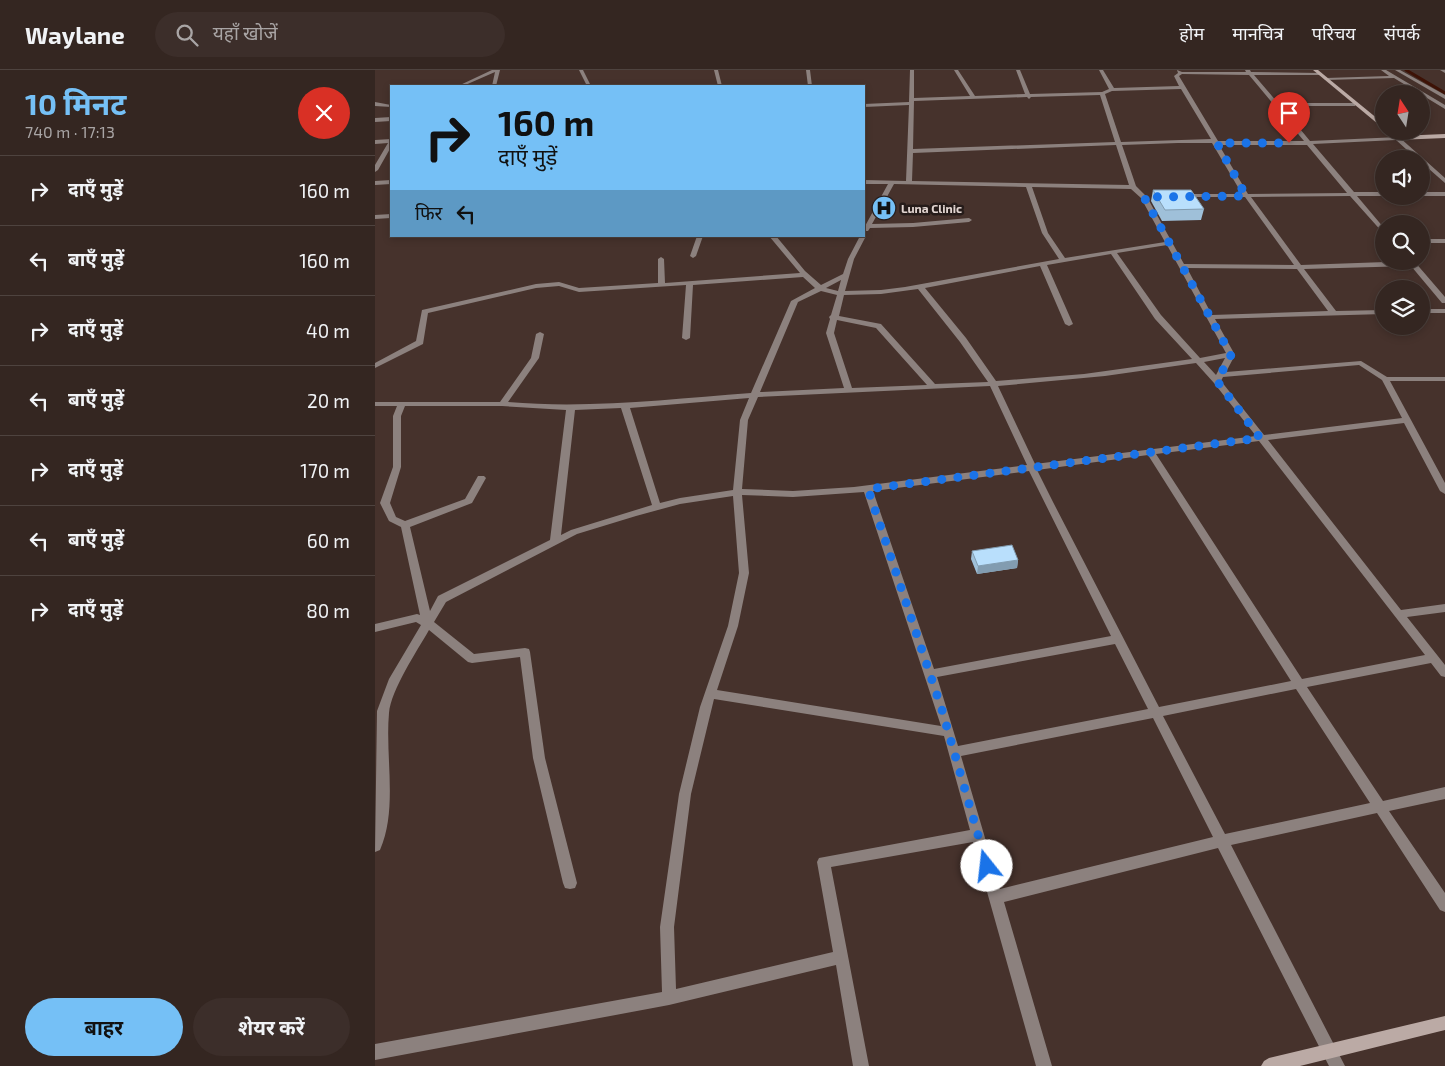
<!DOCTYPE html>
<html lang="hi">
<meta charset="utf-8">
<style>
:root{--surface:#342621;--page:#3c2e2a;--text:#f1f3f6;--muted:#a9a5a5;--line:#4e433f;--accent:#75c0f6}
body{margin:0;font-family:"Exo 2","Noto Sans Devanagari",sans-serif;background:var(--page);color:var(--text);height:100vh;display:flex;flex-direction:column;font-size:19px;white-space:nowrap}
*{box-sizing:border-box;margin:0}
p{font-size:16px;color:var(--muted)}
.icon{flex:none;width:28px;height:28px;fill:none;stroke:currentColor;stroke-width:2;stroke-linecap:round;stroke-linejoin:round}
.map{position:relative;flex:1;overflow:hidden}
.drawer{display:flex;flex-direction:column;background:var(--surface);width:375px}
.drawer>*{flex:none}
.hud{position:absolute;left:15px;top:15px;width:475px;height:152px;border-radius:0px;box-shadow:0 2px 8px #0003,0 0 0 1px var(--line);background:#75c0f6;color:#111;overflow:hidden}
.needle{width:32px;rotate:348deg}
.tools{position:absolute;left:1000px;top:15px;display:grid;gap:10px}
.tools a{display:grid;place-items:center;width:55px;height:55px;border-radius:50%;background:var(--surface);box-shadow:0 2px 8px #0003,0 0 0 1px var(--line);font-size:25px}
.pin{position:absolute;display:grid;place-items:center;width:42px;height:42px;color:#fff;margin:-51px -21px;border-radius:50% 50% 50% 0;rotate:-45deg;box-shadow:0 0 5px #0007}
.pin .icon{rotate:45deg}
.me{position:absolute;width:55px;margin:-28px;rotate:344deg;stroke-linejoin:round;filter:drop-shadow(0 0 4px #0008)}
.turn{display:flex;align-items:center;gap:18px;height:105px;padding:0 25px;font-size:22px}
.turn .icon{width:65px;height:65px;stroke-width:2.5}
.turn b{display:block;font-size:35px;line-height:42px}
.then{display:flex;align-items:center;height:48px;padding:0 25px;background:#0003;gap:10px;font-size:19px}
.round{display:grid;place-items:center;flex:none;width:52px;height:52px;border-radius:26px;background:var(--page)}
.summary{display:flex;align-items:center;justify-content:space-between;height:85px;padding:0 25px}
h1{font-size:30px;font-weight:700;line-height:38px;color:var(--accent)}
.button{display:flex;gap:10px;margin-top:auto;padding:10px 25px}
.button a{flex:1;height:58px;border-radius:30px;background:var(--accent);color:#111;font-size:20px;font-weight:700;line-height:58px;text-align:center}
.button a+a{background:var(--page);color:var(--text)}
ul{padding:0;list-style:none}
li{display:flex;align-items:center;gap:15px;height:70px;padding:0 25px;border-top:1px solid var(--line)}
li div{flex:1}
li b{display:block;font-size:19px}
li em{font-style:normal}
header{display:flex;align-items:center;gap:30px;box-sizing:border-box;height:70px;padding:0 25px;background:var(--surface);border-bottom:1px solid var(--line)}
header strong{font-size:24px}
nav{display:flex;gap:28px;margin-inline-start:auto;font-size:18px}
.search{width:350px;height:45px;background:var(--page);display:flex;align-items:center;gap:12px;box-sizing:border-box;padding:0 18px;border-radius:28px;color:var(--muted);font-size:19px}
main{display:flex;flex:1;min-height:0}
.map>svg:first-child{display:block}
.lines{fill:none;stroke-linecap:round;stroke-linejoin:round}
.stream{stroke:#3d1206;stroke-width:3}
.street{fill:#8c817e;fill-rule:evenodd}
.secondary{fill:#bbaaa5;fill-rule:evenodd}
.wall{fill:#9fc0d9}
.shaded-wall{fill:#829cb0}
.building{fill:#b9dffc;stroke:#829cb0}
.route{stroke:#1a73e8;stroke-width:9;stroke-dasharray:0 16.2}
.labels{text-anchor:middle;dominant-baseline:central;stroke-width:5;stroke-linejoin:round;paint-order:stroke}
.far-poi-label{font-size:12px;font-weight:bold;fill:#e1d4d0;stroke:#261c1a;text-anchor:start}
</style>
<header>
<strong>Waylane</strong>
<div class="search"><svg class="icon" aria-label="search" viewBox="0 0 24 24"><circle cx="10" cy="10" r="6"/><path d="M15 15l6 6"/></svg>यहाँ खोजें</div>
<nav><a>होम</a><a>मानचित्र</a><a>परिचय</a><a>संपर्क</a></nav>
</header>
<main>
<section class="drawer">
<div class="summary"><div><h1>10 मिनट</h1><p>740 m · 17:13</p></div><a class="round" style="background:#d93025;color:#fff"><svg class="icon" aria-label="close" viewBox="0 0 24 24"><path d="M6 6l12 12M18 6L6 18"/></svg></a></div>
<ul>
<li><svg class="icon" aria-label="right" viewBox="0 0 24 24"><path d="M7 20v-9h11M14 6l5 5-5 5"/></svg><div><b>दाएँ मुड़ें</b></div><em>160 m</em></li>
<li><svg class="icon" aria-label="left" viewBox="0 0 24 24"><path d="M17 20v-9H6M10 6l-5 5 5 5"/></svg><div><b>बाएँ मुड़ें</b></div><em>160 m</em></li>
<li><svg class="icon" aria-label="right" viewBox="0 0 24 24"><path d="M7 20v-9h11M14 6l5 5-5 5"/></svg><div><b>दाएँ मुड़ें</b></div><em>40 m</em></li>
<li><svg class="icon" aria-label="left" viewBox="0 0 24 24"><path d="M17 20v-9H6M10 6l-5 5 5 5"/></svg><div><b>बाएँ मुड़ें</b></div><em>20 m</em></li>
<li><svg class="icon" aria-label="right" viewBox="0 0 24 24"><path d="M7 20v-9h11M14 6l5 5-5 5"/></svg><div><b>दाएँ मुड़ें</b></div><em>170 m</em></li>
<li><svg class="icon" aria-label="left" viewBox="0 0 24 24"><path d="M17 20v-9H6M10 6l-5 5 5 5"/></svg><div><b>बाएँ मुड़ें</b></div><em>60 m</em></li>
<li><svg class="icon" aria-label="right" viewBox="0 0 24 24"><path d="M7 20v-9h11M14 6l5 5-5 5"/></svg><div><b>दाएँ मुड़ें</b></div><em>80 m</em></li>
</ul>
<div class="button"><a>बाहर</a><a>शेयर करें</a></div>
</section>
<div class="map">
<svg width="1070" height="996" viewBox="0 0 1070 996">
<rect width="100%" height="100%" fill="#46322c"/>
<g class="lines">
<polyline class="stream" points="1031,0 1070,23"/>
<g class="street">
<polygon points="117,0 125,0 121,16 117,16 120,2 88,16 83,16"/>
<polygon points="204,0 208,0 216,16 212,16"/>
<polygon points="339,0 343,0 347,16 343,16"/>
<polygon points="431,0 435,0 437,16 433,16"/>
<path d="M535 0H539V28L595 26 579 0H583L600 26 650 24 641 0H645L655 24 727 22 734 19 724 0H728L739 18 804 16 799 6 803 3 802 0 807 2H871L870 0H875L876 2 945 3 947 5H879L903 33H982L980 36H906L935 71 1024 67 1070 108V113L1046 92V89H1042L1021 70 938 74 979 122H1009V126H982L1009 158V164L975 126 876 127 926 195 1039 191 1070 227V233H1067L1036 196 929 199 961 241 1009 240V244L840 249 860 285 851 302 986 291 1012 307H1070V311H1015L1070 413V424L1065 421 1029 353 893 370 1026 540 1070 534V542L1032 547 1070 595V607L1066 606 1056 593 932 617 1008 731 1070 717V729L1014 741 1070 823V842L1065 840 1002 743 856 775 970 996H954L843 778 629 832 677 996H661L598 772 456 797 494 996H478L461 895 294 935 0 990V974L287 922 285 857 304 724 325 637 353 556 364 503 358 426 305 434 261 446 202 464 71 532 59 552 99 584 150 578 154 579 155 582 170 688 202 813 200 818 195 819 190 818 188 813 158 688 145 587 97 593 93 592 54 560C42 581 16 620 14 643 10 687 23 739 5 780L0 782 2 641 14 609 46 555 41 552 0 562V554L42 544 45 545 26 457 14 451 5 433 18 397V346L22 336H0V332H125L156 288 161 264 165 262 169 264 164 288 133 332C214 339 295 329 376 323L416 231 440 218 428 207 318 215 315 268 311 270 307 268 311 215 204 222 184 216 161 218 53 243 48 274 0 298V293L41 271 47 240 161 214 184 212 204 218 283 213V189L286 187 289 189 290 213 425 203 394 166H401L430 201 446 215 468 204 473 189 485 166 490 165 491 166 479 189 470 221 506 220 530 217 684 189 667 163 651 117 519 114 497 154 538 153 594 148 597 150 594 152 538 157 495 158 493 161H489V158L513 114H489V110L531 111 534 35 489 37V34L534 32ZM807 4 874 5 929 71H843L804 6ZM806 19 836 69 746 72 730 24 737 21ZM725 25 740 72 538 79 539 31 652 27 654 29 656 27ZM803 73H837L867 124H807L805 125V127H870L919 195 809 194 772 127 761 116 747 75ZM741 75 754 115 537 111 538 83ZM844 75H932L972 123 873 124ZM657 117 756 119 766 128 790 172 690 188 673 163ZM792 175 851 283 825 288 786 245 742 183ZM736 184 780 249 817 289 709 304 621 311 591 268 550 218 665 196 690 254 694 256 698 254 672 195ZM812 198 922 199 953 241 837 245ZM466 210 463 221 451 218ZM543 219 585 272 613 312 560 314 506 254 464 246 469 225 506 224ZM446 221 462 225 456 245 454 247 455 249 451 263 469 318 385 322 423 232ZM462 250 501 258 552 315 477 318 459 263ZM850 288 841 305 829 292ZM821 293 839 313 881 366 660 394 623 316 730 306ZM984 295 1007 310 1027 348 889 365 846 311 848 307ZM615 316 652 395 479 417 418 421 367 419 373 350 383 327ZM374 328 365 350 358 420 305 428 285 433 255 338ZM30 336H127L191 340 175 470 63 526 55 541 35 457 97 433 111 408 109 406H103L90 429 30 451 21 447 15 433 26 397V346ZM246 338 277 435 196 460 186 465 200 340ZM884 371 1050 585 927 609 781 384ZM773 385 916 611 784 637 678 432 662 400ZM654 401 736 566 559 599 498 421ZM489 422 566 656 342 620 363 556 374 503 367 425 418 427ZM740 574 773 639 583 676 562 607ZM921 619 995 733 850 764 788 646ZM339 629 569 666 595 760 444 788 442 792 458 882 301 919 299 857 316 724ZM778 648 838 767 625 819 586 686Z"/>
<polygon points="1006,0 1011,0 1070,35 1070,39 1019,8 951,10 949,9 951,8 1014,6"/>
<polygon points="1020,0 1025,0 1070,25 1070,29"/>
<polygon points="1065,0 1070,0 1070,3"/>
<polygon points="0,32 16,35 16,37 0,36"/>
<polygon points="16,47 16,51 0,52 0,48"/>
<polygon points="16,69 16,77 3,100 0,102 0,95 13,73 0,74 0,70"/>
<polygon points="16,110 16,114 0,115 0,111"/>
<rect x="1046" y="122" width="24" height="4"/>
<polygon points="16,144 16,148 0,149 0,145"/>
<polygon points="322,166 328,166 321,186 318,188 315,186"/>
<rect x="1046" y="169" width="24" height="4"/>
<rect x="1046" y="239" width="24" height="4"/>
</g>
<g class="secondary">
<polygon points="938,0 943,0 1009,54 1009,59"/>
<polygon points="1011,61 1017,61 1023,66 1070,64 1070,68 1022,70"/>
<polygon points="1070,946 1070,960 925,996 886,996 889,991 894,988"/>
</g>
</g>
<g class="wall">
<polygon points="778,120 829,139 826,150 787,151 776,131"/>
<polygon points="597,481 643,490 642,498 602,504 596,489"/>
</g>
<polygon class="shaded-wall" points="643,490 642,498 602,504 603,496"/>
<g class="building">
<polygon points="778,120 816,120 829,139 790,140"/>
<polygon points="637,475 643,490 603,496 597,481"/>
</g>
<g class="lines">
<polyline class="route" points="612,796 567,640 493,419 885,368 842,311 856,285 769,127 871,126 842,73 914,73"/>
</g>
<defs>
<g id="hospital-disc" transform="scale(1.25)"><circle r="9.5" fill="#75c0f6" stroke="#261c1a"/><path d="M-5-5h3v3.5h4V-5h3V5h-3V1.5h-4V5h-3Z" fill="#111"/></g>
</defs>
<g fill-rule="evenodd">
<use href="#hospital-disc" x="509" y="138"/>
</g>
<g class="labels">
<g class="far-poi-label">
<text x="526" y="138">Luna Clinic</text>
</g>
</g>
</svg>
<div class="tools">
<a><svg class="needle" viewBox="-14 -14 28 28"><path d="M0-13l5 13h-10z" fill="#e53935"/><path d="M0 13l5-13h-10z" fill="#a9a5a5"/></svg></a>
<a><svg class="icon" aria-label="sound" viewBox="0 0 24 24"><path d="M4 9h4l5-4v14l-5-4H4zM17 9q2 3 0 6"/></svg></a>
<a><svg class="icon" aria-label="search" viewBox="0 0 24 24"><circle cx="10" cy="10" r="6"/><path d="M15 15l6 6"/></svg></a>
<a><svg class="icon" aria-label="layers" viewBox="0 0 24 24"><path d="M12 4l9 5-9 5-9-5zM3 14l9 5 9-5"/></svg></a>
</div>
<div class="pin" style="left:914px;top:73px;background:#d93025"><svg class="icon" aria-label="arrive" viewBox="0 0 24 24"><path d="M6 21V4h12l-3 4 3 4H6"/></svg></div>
<svg class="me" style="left:612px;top:796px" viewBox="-20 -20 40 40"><circle r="19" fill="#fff"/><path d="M0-13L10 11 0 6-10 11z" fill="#1a73e8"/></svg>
<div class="hud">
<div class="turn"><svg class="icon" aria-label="right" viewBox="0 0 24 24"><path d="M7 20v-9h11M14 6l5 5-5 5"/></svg><div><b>160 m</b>दाएँ मुड़ें</div></div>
<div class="then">फिर<svg class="icon" aria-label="left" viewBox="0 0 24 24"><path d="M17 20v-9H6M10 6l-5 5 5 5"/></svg></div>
</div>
</div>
</main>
